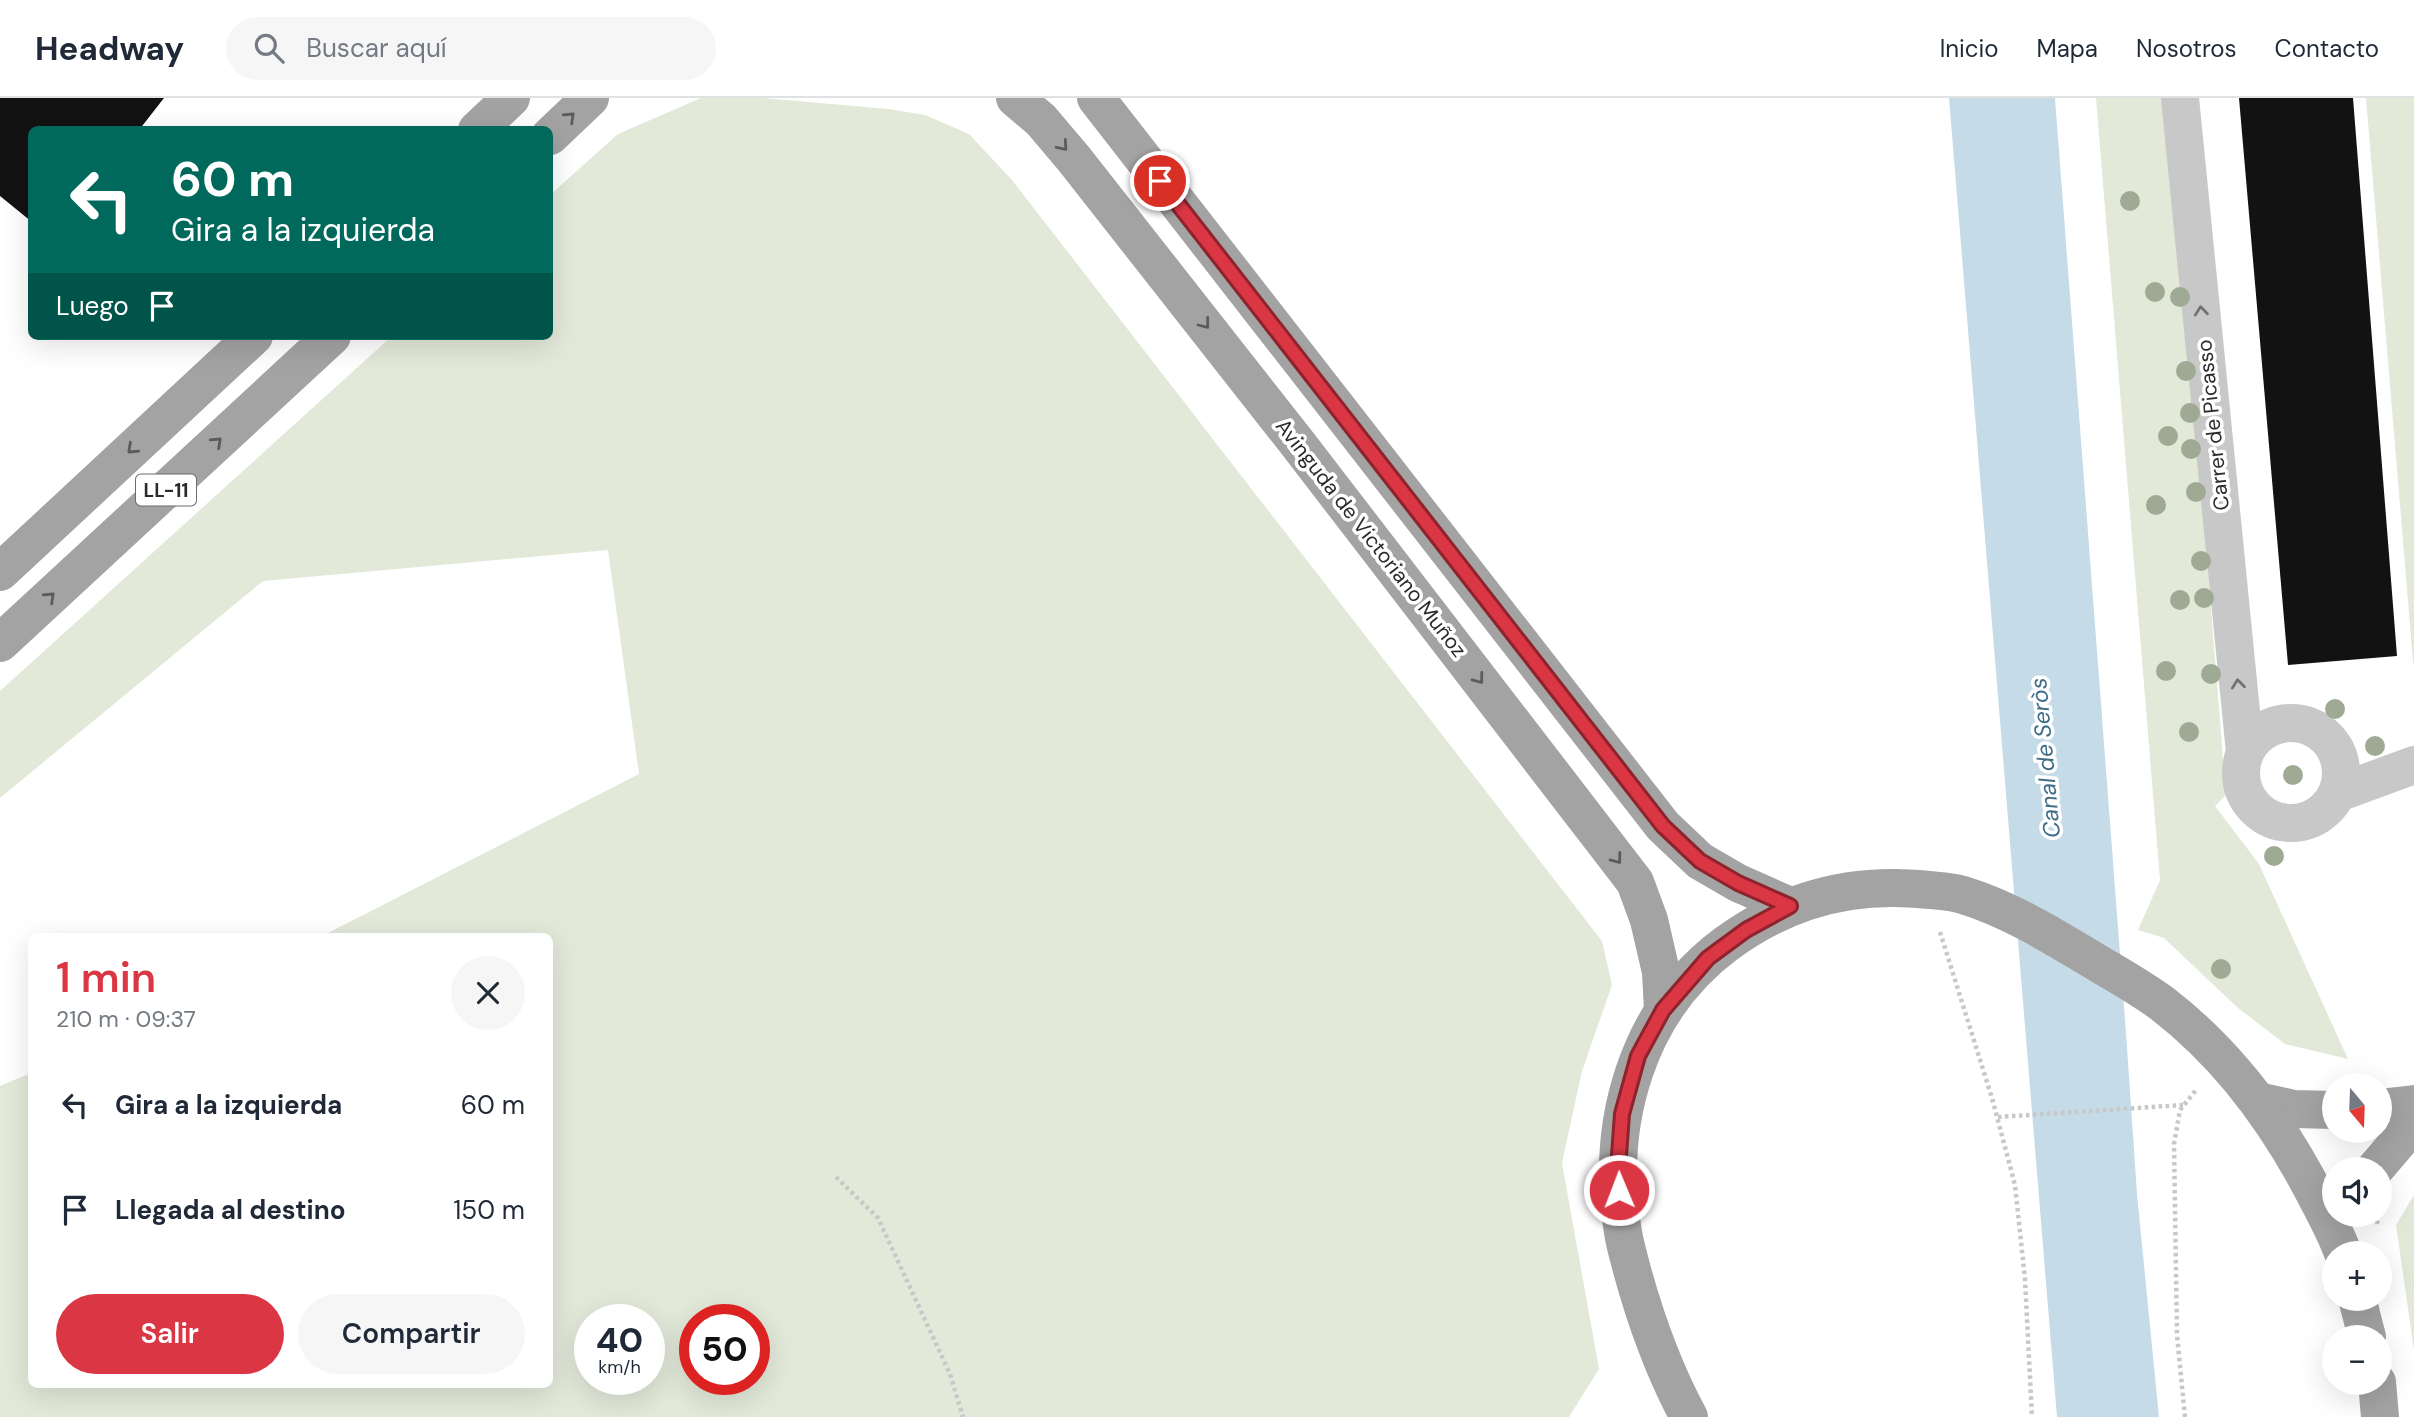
<!DOCTYPE html>
<html lang="es">
<meta charset="utf-8">
<style>
:root{--surface:#fff;--page:#f6f6f7;--text:#1f2937;--muted:#747a83;--line:#e0e1e3;--accent:#da3644}
body{margin:0;font-family:"DM Sans",sans-serif;background:var(--page);color:var(--text);height:100vh;display:flex;flex-direction:column;font-size:26px;white-space:nowrap}
*{box-sizing:border-box;margin:0}
p{font-size:23px;color:var(--muted)}
.icon{flex:none;width:38px;height:38px;fill:none;stroke:currentColor;stroke-width:2;stroke-linecap:round;stroke-linejoin:round}
.map{position:relative;flex:1;overflow:hidden}
.drawer{position:absolute;left:28px;top:835px;width:525px;height:455px;display:flex;flex-direction:column;background:var(--surface);border-radius:10px;box-shadow:0 7px 28px #0002}
.drawer>*{flex:none}
.banner{position:absolute;left:28px;top:28px;width:525px;height:214px;border-radius:10px;box-shadow:0 7px 28px #0002;background:#00695c;color:#fff;overflow:hidden}
.needle{width:46px;rotate:161deg}
.tools{position:absolute;left:2322px;top:975px;display:grid;gap:14px}
.tools a{display:grid;place-items:center;width:70px;height:70px;border-radius:50%;background:var(--surface);box-shadow:0 7px 28px #0002;font-size:35px}
.speed{position:absolute;left:574px;top:1206px;display:flex;gap:14px;font-size:35px;font-weight:700;text-align:center}
.speed>*{display:grid;place-content:center;width:91px;height:91px;border-radius:50%;background:var(--surface);box-shadow:0 7px 28px #0002;line-height:1}
.speed small{font-size:18px;font-weight:400}
.speed .limit{border:10px solid #d22;background:#fff;color:#111}
.pin{position:absolute;display:grid;place-items:center;width:60px;height:60px;color:#fff;margin:-30px;border:4px solid #fff;border-radius:50%;box-shadow:0 2px 7px #0007}
.me{position:absolute;width:77px;margin:-38px;rotate:359deg;stroke-linejoin:round;filter:drop-shadow(0 0 5px #0008)}
.turn{display:flex;align-items:center;gap:24px;height:147px;padding:0 28px;font-size:32px}
.turn .icon{width:91px;height:91px;stroke-width:2.5}
.turn b{display:block;font-size:49px;line-height:60px}
.then{display:flex;align-items:center;height:66px;padding:0 28px;background:#0003;gap:14px;font-size:26px}
.round{display:grid;place-items:center;flex:none;width:74px;height:74px;border-radius:37px;background:var(--page)}
.headline{display:flex;align-items:center;justify-content:space-between;height:119px;padding:0 28px}
h1{font-size:42px;font-weight:600;line-height:52px;color:var(--accent)}
.action{display:flex;gap:14px;margin-top:auto;padding:14px 28px}
.action a{flex:1;height:80px;border-radius:42px;background:var(--accent);color:#fff;font-size:28px;font-weight:600;line-height:80px;text-align:center}
.action a+a{background:var(--page);color:var(--text)}
ul{padding:0;list-style:none}
li{display:flex;align-items:center;gap:21px;height:105px;padding:0 28px}
li div{flex:1}
li b{display:block;font-size:26px}
li em{font-style:normal}
header{display:flex;align-items:center;gap:42px;box-sizing:border-box;height:98px;padding:0 35px;background:var(--surface);border-bottom:2px solid var(--line)}
header strong{font-size:33px}
nav{display:flex;gap:38px;margin-inline-start:auto;font-size:24px}
.search{width:490px;height:63px;background:var(--page);display:flex;align-items:center;gap:18px;box-sizing:border-box;padding:0 24px;border-radius:38px;color:var(--muted);font-size:26px}
.map>svg:first-child{display:block}
.green{fill:#e2e9d9;fill-rule:evenodd}
.water{fill:#c6dbe8}
.building{fill:#121212}
.lines{fill:none;stroke-linecap:round;stroke-linejoin:round}
.path{stroke:#c8c8c8;stroke-width:4.5;stroke-dasharray:3.5 3.5;stroke-linecap:butt}
.minor{stroke:#c8c8c8;stroke-width:38}
.major{stroke:#a3a3a3;stroke-width:38}
.tree{fill:#9eaa94}
.oneway{stroke:#5b5b5b}
.oneway2{stroke:#727272}
.route-casing{stroke:#8e232c;stroke-width:18}
.route{stroke:#da3644;stroke-width:12}
.labels{text-anchor:middle;dominant-baseline:central;stroke-width:7;stroke-linejoin:round;paint-order:stroke}
.shield{fill:#fff;stroke:#6b6b6b;stroke-width:2}
.shield-label{font-size:19px;font-weight:bold;fill:#2b2b2b}
.street-label{font-size:21px;fill:#2b2b2b;stroke:#fff}
.water-label{font-size:23px;font-style:italic;fill:#3f6d88;stroke:#fff}
</style>
<header>
<strong>Headway</strong>
<div class="search"><svg class="icon" aria-label="search" viewBox="0 0 24 24"><circle cx="10" cy="10" r="6"/><path d="M15 15l6 6"/></svg>Buscar aquí</div>
<nav><a>Inicio</a><a>Mapa</a><a>Nosotros</a><a>Contacto</a></nav>
</header>
<div class="map">
<svg width="2414" height="1319" viewBox="0 0 2414 1319">
<rect width="100%" height="100%" fill="#fff"/>
<g class="green">
<path d="M701 0H762L889 11 925 17 969 36 1012 82 1602 843 1612 887 1582 973 1562 1065 1599 1271 1569 1319H0V988L31 975 32 1286H550V838H322L639 676 608 452 263 483 0 700V593L392 238H550V97L618 36ZM590 1222H649V1281H590ZM695 1222H754V1281H695Z"/>
<polygon points="2096,0 2170,0 2226,697 2215,708 2259,766 2348,961 2285,946 2238,910 2164,840 2138,832 2160,782"/>
<polygon points="2366,0 2414,0 2414,570 2413,563"/>
<polygon points="2414,1097 2414,1252 2396,1127"/>
</g>
<polygon class="water" points="1949,0 2055,0 2126,935 2137,1096 2159,1319 2057,1319"/>
<g class="building">
<polygon points="0,0 164,0 139,32 32,32 32,124 0,98"/>
<polygon points="2239,0 2353,0 2397,558 2288,567"/>
</g>
<g class="lines">
<g class="path">
<polyline points="1940,834 1992,1000 2015,1087 2025,1181 2032,1319"/>
<polyline points="1998,1019 2183,1007"/>
<polyline points="836,1079 878,1120 950,1276 963,1319"/>
<polyline points="2377,1126 2379,1116"/>
<polyline points="2185,1319 2177,1237 2174,1046 2180,1012 2196,992"/>
</g>
<g class="minor">
<polyline points="2180,0 2245,654"/>
<circle cx="2291" cy="675" r="50"/>
<polyline points="2338,695 2414,667"/>
</g>
<g class="major">
<polyline points="1015,0 1041,22 1074,61 1298,346 1635,784 1649,822 1661,874 1663,912"/>
<polyline points="1096,0 1663,728 1700,763 1738,785 1790,808"/>
<polyline points="477,32 511,0"/>
<polyline points="550,38 590,0"/>
<polyline points="0,474 254,238"/>
<polyline points="0,545 332,238"/>
<polyline points="2258,1003 2294,1011 2334,1012"/>
<polyline points="2380,1010 2414,1006"/>
<polyline points="2375,1071 2414,1025"/>
<polyline points="2357,1200 2367,1239"/>
<polyline points="2377,1284 2380,1319"/>
<path d="M1689 1319C1664 1273 1646 1223 1632 1172 1629 1160 1625 1147 1623 1134 1605 1026 1636 913 1726 846 1778 808 1832 789 1897 790 1916 791 1946 792 1963 797 2006 810 2048 835 2086 858 2112 874 2140 889 2164 907 2231 959 2280 1027 2318 1102 2327 1119 2336 1136 2343 1155"/>
</g>
</g>
<g class="tree">
<circle cx="2130" cy="103" r="10"/>
<circle cx="2155" cy="194" r="10"/>
<circle cx="2180" cy="199" r="10"/>
<circle cx="2186" cy="273" r="10"/>
<circle cx="2190" cy="315" r="10"/>
<circle cx="2168" cy="338" r="10"/>
<circle cx="2191" cy="351" r="10"/>
<circle cx="2196" cy="394" r="10"/>
<circle cx="2156" cy="407" r="10"/>
<circle cx="2201" cy="463" r="10"/>
<circle cx="2204" cy="500" r="10"/>
<circle cx="2180" cy="502" r="10"/>
<circle cx="2166" cy="573" r="10"/>
<circle cx="2211" cy="576" r="10"/>
<circle cx="2335" cy="611" r="10"/>
<circle cx="2189" cy="634" r="10"/>
<circle cx="2375" cy="648" r="10"/>
<circle cx="2293" cy="677" r="10"/>
<circle cx="2274" cy="758" r="10"/>
<circle cx="2221" cy="871" r="10"/>
</g>
<defs><path id="oneway-chevron" d="M-2-3.5L2.5 0L-2 3.5" fill="none" stroke-width="1.6" stroke-linecap="round" stroke-linejoin="round" transform="scale(1.75)"/></defs>
<g class="oneway">
<use href="#oneway-chevron" transform="translate(570 19) rotate(-43)"/>
<use href="#oneway-chevron" transform="translate(1063 48) rotate(49)"/>
<use href="#oneway-chevron" transform="translate(1205 226) rotate(52)"/>
<use href="#oneway-chevron" transform="translate(217 344) rotate(-43)"/>
<use href="#oneway-chevron" transform="translate(132 351) rotate(137)"/>
<use href="#oneway-chevron" transform="translate(50 499) rotate(-43)"/>
<use href="#oneway-chevron" transform="translate(1479 581) rotate(53)"/>
<use href="#oneway-chevron" transform="translate(1617 761) rotate(53)"/>
</g>
<g class="oneway2">
<use href="#oneway-chevron" transform="translate(2201 213) rotate(-96)"/>
<use href="#oneway-chevron" transform="translate(2238 586) rotate(-96)"/>
</g>
<g class="lines">
<g class="route-casing">
<polyline id="route" points="1160,83 1663,728 1700,763 1738,785 1790,808 1746,832 1708,860 1663,912 1638,958 1622,1016 1618,1071 1619,1092"/>
</g>
<use href="#route" class="route"/>
</g>
<g class="labels">
<rect class="shield" x="136" y="376.5" width="60" height="31" rx="5"/>
<g class="shield-label">
<text x="166" y="392">LL-11</text>
</g>
<g class="street-label">
<text transform="translate(2213 327) rotate(-96)">Carrer de Picasso</text>
<text transform="translate(1371 440) rotate(52)">Avinguda de Victoriano Muñoz</text>
</g>
<g class="water-label">
<text transform="translate(2045 660) rotate(-95)">Canal de Seròs</text>
</g>
</g>
</svg>
<div class="tools">
<a><svg class="needle" viewBox="-14 -14 28 28"><path d="M0-13l5 13h-10z" fill="#e53935"/><path d="M0 13l5-13h-10z" fill="#747a83"/></svg></a>
<a><svg class="icon" aria-label="sound" viewBox="0 0 24 24"><path d="M4 9h4l5-4v14l-5-4H4zM17 9q2 3 0 6"/></svg></a>
<a>+</a>
<a>−</a>
</div>
<div class="speed"><div>40<small>km/h</small></div><div class="limit">50</div></div>
<div class="pin" style="left:1160px;top:83px;background:#d93025"><svg class="icon" aria-label="arrive" viewBox="0 0 24 24"><path d="M6 21V4h12l-3 4 3 4H6"/></svg></div>
<svg class="me" style="left:1619px;top:1092px" viewBox="-20 -20 40 40"><circle r="17" fill="#da3644" stroke="#fff" stroke-width="3"/><path d="M0-11L8 9 0 5-8 9z" fill="#fff"/></svg>
<div class="banner">
<div class="turn"><svg class="icon" aria-label="left" viewBox="0 0 24 24"><path d="M17 20v-9H6M10 6l-5 5 5 5"/></svg><div><b>60 m</b>Gira a la izquierda</div></div>
<div class="then">Luego<svg class="icon" aria-label="arrive" viewBox="0 0 24 24"><path d="M6 21V4h12l-3 4 3 4H6"/></svg></div>
</div>
<section class="drawer">
<div class="headline"><div><h1>1 min</h1><p>210 m · 09:37</p></div><a class="round"><svg class="icon" aria-label="close" viewBox="0 0 24 24"><path d="M6 6l12 12M18 6L6 18"/></svg></a></div>
<ul>
<li><svg class="icon" aria-label="left" viewBox="0 0 24 24"><path d="M17 20v-9H6M10 6l-5 5 5 5"/></svg><div><b>Gira a la izquierda</b></div><em>60 m</em></li>
<li><svg class="icon" aria-label="arrive" viewBox="0 0 24 24"><path d="M6 21V4h12l-3 4 3 4H6"/></svg><div><b>Llegada al destino</b></div><em>150 m</em></li>
</ul>
<div class="action"><a>Salir</a><a>Compartir</a></div>
</section>
</div>
